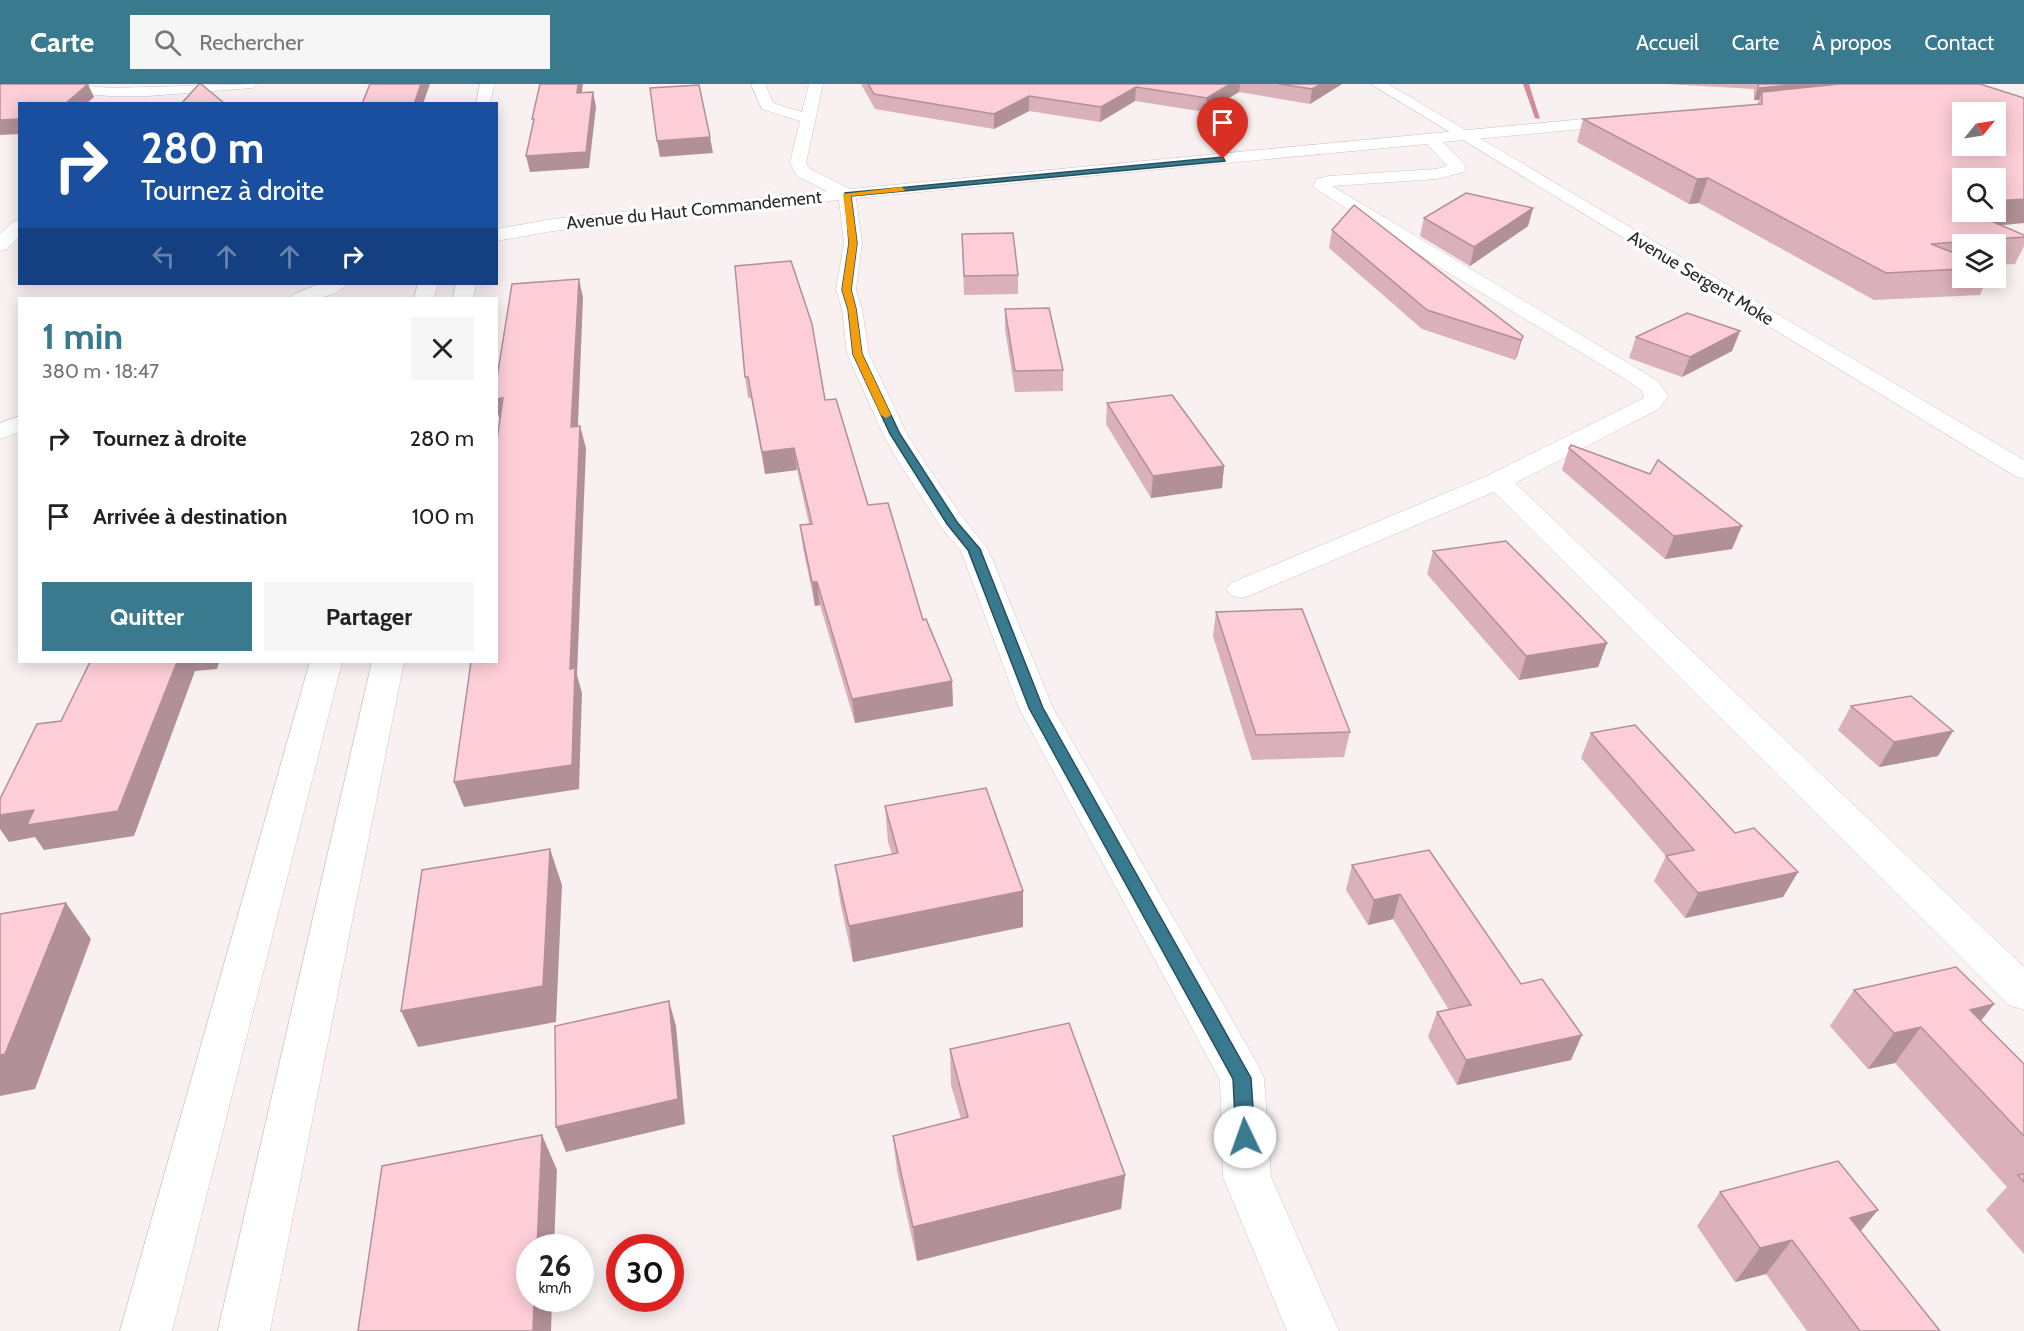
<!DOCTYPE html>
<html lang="fr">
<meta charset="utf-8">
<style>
:root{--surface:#fff;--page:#f6f6f6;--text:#222;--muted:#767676;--accent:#3a7a8e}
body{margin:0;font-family:Cabin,sans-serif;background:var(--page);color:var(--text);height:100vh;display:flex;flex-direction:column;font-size:22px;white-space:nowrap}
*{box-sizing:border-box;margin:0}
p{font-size:20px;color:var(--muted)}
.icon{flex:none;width:33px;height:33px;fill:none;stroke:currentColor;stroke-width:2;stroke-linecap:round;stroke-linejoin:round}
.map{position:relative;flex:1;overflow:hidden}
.sheet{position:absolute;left:18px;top:213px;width:480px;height:366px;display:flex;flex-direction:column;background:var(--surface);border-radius:0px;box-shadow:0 3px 15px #0003}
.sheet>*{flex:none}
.banner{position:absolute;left:18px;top:18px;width:480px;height:183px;border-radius:0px;box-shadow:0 3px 15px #0003;background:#1a4fa0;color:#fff;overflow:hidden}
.needle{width:39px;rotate:60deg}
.controls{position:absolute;left:1952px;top:18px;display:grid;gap:12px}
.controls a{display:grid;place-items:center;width:54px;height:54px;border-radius:0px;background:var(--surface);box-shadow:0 3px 15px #0003;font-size:30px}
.speed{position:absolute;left:516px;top:1150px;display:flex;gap:12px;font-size:30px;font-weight:700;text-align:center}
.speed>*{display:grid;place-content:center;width:78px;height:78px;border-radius:50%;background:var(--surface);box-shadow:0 3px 15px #0003;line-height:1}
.speed small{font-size:15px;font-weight:400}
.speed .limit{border:9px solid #d22;background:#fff;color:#111}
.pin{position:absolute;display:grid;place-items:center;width:51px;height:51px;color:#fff;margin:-62px -26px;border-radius:50% 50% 50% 0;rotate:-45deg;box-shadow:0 0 6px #0007}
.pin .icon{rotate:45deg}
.me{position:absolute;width:66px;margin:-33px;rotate:357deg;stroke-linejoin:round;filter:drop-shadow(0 0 4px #0008)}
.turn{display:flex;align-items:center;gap:21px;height:126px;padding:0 24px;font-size:27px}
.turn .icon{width:78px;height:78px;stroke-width:2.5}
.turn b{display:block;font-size:42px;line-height:51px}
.lanes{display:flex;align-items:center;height:57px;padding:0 24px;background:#0003;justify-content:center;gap:30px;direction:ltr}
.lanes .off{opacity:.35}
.round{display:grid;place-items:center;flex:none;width:63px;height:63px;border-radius:0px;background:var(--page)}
.summary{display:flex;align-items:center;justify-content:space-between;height:102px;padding:0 24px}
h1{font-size:36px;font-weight:700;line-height:45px;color:var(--accent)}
.cta{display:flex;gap:12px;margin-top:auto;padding:12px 24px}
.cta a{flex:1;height:69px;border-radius:0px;background:var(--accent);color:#fff;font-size:24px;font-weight:700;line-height:69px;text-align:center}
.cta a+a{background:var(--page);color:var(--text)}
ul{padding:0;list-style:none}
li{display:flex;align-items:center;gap:18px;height:78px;padding:0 24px}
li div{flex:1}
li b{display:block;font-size:22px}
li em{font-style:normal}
header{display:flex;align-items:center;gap:36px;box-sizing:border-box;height:84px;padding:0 30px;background:var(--accent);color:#fff}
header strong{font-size:28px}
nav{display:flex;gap:33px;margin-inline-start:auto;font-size:21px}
.search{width:420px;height:54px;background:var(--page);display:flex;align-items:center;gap:15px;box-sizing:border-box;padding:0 21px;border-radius:0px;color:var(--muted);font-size:22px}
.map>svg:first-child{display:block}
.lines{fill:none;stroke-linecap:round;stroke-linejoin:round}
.stream{fill:#d48a9d;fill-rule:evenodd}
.minor-casing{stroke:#cdc4c6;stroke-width:1}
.major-casing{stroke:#cdc4c6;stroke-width:1}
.minor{fill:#fff;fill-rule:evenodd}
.major{fill:#fff;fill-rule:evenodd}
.wall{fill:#dab1ba}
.shaded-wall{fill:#b19097}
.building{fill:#fdced8;stroke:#b19097;stroke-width:1.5;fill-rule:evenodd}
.route{fill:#3a7a8e;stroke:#264f5c;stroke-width:1.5}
.slow{fill:#f59e0b}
.labels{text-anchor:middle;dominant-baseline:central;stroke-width:6;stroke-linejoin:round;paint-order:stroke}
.far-street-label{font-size:18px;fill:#2d2a2b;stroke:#fff}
</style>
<header>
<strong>Carte</strong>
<div class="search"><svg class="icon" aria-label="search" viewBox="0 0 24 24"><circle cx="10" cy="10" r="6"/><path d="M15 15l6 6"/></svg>Rechercher</div>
<nav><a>Accueil</a><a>Carte</a><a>À propos</a><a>Contact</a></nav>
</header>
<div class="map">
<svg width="2024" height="1247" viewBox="0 0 2024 1247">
<rect width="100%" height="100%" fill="#f8f0f1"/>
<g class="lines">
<polygon class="stream" points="1523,0 1529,0 1540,35 1535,34"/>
<g class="minor-casing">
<g id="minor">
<polygon points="11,0 67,0 110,4 259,0 252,4 148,12 110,12 18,4"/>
<polygon points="480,0 494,0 490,20 476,20"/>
<polygon points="751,0 765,0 773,19 802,28 809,0 823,0 806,79 810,85 850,105 1625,31 1630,33 1633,36 1630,39 1625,41 1443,58 1464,80 1466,84 1464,88 1437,95 1332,102 1658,297 1668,312 1659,325 1515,399 2024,883 2024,926 2009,921 1494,408 1251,511 1241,514 1231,511 1226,505 1231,499 1489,391 1642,315 1644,312 1641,306 1625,295 1437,182 1313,103 1316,95 1329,92 1436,85 1447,82 1427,60 856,114 862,159 856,206 862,225 869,270 907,350 924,377 963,434 988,465 1053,624 1258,981 1264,994 1271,1093 1339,1247 1287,1247 1223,1093 1220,996 1019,624 961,467 943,446 898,377 883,350 847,270 842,225 836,206 844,159 839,116 553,147 496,157 496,145 553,135 827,107 797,92 790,79 800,37 762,25"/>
<polygon points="20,136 20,152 7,165 0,167 0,150 14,137"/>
<path d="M319 200H346C336 215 307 216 291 214L294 210Z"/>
<polygon points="418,200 438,200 434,214 414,214"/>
<polygon points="456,200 476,200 473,214 453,214"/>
<polygon points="20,332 20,348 0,355 0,339"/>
<polygon points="310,578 342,578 172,1247 120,1247"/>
<polygon points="372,578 404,578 270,1247 218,1247"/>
</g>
</g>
<g class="major-casing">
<polygon id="major" points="1371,0 1388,0 2024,376 2024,395 2015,392"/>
</g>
<use href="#minor" class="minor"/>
<use href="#major" class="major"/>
</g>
<g class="wall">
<polygon points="861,0 1342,0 1310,20 1239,8 1205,28 1135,17 1100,38 1029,27 994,45 875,25"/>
<polygon points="1666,0 1980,0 2001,141 2024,151 2024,162 2015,180 1995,181 1995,160 1962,160 1962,194 1988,194 1980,211 1874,216 1699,119 1689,120 1577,58 1583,35 1757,21 1759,16 1754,16 1754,5"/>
<polygon points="1533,124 1528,142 1470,182 1420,152 1424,134"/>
<polygon points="1332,146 1523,252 1517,272 1515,276 1422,245 1329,164"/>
<polygon points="962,150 1018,191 1018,210 964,211"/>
<polygon points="735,182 825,316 868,421 952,597 953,622 855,639 820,521 815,522 803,464 800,441 809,440 797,386 765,390 751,314 748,314 745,293"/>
<polygon points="1005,225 1063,286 1063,307 1015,308 1005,245"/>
<polygon points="1740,247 1732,267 1682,293 1629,274 1636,253"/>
<polygon points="1107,319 1224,382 1222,404 1151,414 1106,340"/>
<polygon points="1569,364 1732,465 1665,475 1562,386"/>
<polygon points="1433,467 1607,559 1598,583 1519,596 1427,490"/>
<polygon points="1216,528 1350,648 1344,673 1252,676 1213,552"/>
<polygon points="1851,622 1938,672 1879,683 1838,646"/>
<polygon points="1591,649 1735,749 1798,788 1783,813 1685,834 1654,797 1666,772 1581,674"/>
<polygon points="885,722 1023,843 853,878 840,817 835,781 892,770 888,758"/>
<polygon points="1429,766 1571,976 1457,1001 1428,953 1437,928 1449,926 1393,835 1368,841 1346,806 1352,781"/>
<polygon points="1854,906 1981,937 2024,980 2024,1170 1986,1126 2007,1103 1895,979 1868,985 1830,942"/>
<polygon points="950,965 1125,1091 1121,1125 917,1177 897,1087 893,1052 961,1035 951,1001"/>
<polygon points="1720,1108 1861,1147 1940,1247 1807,1247 1766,1190 1735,1198 1697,1142"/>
</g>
<g class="shaded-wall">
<polygon points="88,0 94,13 86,20 65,20"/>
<polygon points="421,0 430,0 423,20 414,20"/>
<polygon points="578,0 583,0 580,24 577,9"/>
<polygon points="1230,0 1240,0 1239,8 1205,28 1207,14"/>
<polygon points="1321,0 1342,0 1310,20 1312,5"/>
<polygon points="1803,0 1908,0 1762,8 1759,16 1754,16 1758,4"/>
<polygon points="1136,3 1135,17 1100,38 1101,23"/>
<polygon points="593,8 596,23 589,84 530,88 526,72"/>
<polygon points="1029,12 1029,27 994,45 994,30"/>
<polygon points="20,35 20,50 0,51 0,36"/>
<polygon points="710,53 713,69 660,73 657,57"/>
<polygon points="1708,94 1699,119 1689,120 1697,95"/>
<polygon points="2024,115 2024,139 1944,147 1956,121 1962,120 1962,128 1995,128 1995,117"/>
<polygon points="1533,124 1528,142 1470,182 1474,163"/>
<polygon points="579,195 583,214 577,365 571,343"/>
<polygon points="1740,247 1732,267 1682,293 1690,273"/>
<polygon points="1523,252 1517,272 1515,276 1521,256"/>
<polygon points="503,314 500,336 496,324 496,315"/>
<polygon points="580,342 586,364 577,591 582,609 579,705 464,723 454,698 570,585"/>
<polygon points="794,364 797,386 765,390 762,368"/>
<polygon points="1224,382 1222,404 1151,414 1153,392"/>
<polygon points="1742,442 1732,465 1665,475 1674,452"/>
<polygon points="812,498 817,498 820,521 815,522"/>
<polygon points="1607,559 1598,583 1519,596 1526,572"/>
<polygon points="177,578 219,578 217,585 195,587 134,752 44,766 35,753 9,758 0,745 0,731 34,726"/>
<polygon points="952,597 953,622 855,639 852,615"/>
<polygon points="1953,647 1938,672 1879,683 1894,658"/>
<polygon points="550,765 562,801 556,938 418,963 401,927"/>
<polygon points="1798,788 1783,813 1685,834 1698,809"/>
<polygon points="1023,807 1023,843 853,878 849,842"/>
<polygon points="1400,810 1393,835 1368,841 1374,816"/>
<polygon points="66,819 91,855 35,1005 0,1012 0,971"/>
<polygon points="669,917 676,942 685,1040 566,1068 556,1043"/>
<polygon points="1994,920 1966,956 1970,926"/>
<polygon points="1921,943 1895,979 1868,985 1894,949"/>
<polygon points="1582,951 1571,976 1457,1001 1466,976"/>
<polygon points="542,1051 557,1086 554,1164 537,1164"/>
<polygon points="1125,1091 1121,1125 917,1177 913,1143"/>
<polygon points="1878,1126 1850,1160 1850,1134"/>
<polygon points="1792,1156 1766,1190 1735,1198 1760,1164"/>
<polygon points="534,1215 552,1215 551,1247 533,1247"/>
</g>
<g class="building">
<polygon points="0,0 88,0 65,20 20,20 20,35 0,36"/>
<polygon points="199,0 201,0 224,19 181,20"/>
<polygon points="370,0 421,0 414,20 362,20"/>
<polygon points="540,0 578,0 577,9 593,8 586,68 526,72 534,35 532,35"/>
<polygon points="868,0 1230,0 1207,14 1136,3 1101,23 1029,12 994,30 874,10"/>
<polygon points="1279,0 1321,0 1312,5"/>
<polygon points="1758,0 1803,0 1758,4"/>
<path d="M1839 0H1980L2024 14V115L1995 117V94H1962V120L1956 121 1962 124V128H1970L2024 151V153L1931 160 1962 172V185L1886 189 1708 94 1697 95 1583 35 1762 20V8ZM1962 28H1995V62H1962Z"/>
<polygon points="699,1 710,53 657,57 650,4"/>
<polygon points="1466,109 1533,124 1474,163 1424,134"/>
<polygon points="1354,121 1523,252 1521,256 1427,226 1332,146"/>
<polygon points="1013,149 1018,191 964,192 962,150"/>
<polygon points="791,177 812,240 825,316 836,315 868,421 888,419 923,536 926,535 952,597 852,615 817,498 812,498 800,441 812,440 794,364 762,368 748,293 745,293 735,182"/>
<polygon points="579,195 571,343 580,342 570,585 575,584 572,681 454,698 471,578 496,578 496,363 503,314 496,315 496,300 512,200"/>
<polygon points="1049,224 1063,286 1015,287 1005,225"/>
<polygon points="1687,229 1740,247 1690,273 1636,253"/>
<polygon points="1172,311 1224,382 1153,392 1107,319"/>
<polygon points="1571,361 1650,390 1658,376 1742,442 1674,452 1569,364"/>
<polygon points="1506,457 1607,559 1526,572 1433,467"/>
<polygon points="1302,525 1350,648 1256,651 1216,528"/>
<polygon points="90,578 177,578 118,727 27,741 34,726 0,731 0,715 37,640 61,637"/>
<polygon points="1911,612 1953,647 1894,658 1851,622"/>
<polygon points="1635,641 1735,749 1754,744 1798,788 1698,809 1666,772 1694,766 1591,649"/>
<polygon points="986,704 1023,807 849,842 835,781 898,769 885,722"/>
<polygon points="550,765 543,902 401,927 422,786"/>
<polygon points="1429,766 1521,900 1542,895 1582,951 1466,976 1437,928 1471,921 1400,810 1374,816 1352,781"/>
<polygon points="66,819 5,970 0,971 0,830"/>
<polygon points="1956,883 1994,920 1970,926 2024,980 2024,1052 1921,943 1894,949 1854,906"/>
<polygon points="669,917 678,1015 556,1043 555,942"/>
<polygon points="1069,939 1125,1091 913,1143 893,1052 968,1033 950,965"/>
<polygon points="542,1051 537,1164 530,1164 530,1215 534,1215 533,1247 358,1247 382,1082"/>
<polygon points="1838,1077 1878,1126 1850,1134 1940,1247 1860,1247 1792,1156 1760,1164 1720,1108"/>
<polygon points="2024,1090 2024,1098 2018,1091"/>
</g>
<polygon class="route" points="1223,73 1225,77 851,112 857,159 851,206 856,225 862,270 900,350 957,438 980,465 1043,624 1251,994 1255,1053 1252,1059 1245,1062 1239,1059 1236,1053 1233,995 1029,624 968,466 947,440 890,350 853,270 848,225 842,206 849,159 845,109"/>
<polygon class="slow" points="902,103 905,107 851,112 857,159 851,206 856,225 862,270 891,331 886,334 881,331 853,270 848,225 842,206 849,159 843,110"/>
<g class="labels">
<g class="far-street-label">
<text transform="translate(694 126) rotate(-6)">Avenue du Haut Commandement</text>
<text transform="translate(1701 194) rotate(31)">Avenue Sergent Moke</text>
</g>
</g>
</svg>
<div class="controls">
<a><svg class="needle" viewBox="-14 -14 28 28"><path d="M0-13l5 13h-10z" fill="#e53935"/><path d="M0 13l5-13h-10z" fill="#767676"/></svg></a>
<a><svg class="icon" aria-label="search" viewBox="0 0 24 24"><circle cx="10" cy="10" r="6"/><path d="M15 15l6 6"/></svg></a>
<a><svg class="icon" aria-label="layers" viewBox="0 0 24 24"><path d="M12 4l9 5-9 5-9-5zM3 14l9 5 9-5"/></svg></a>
</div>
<div class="speed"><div>26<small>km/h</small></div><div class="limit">30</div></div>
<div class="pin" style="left:1223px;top:75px;background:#d93025"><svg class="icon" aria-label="arrive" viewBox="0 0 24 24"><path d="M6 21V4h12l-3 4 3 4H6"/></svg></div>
<svg class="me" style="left:1245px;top:1053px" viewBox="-20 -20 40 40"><circle r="19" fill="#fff"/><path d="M0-13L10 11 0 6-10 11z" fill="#3a7a8e"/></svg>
<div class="banner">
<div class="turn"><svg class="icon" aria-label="right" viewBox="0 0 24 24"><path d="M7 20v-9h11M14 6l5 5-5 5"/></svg><div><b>280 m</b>Tournez à droite</div></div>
<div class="lanes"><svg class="icon off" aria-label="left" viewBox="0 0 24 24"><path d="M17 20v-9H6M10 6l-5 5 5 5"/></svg><svg class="icon off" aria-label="ahead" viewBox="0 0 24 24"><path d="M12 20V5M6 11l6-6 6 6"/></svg><svg class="icon off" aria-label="ahead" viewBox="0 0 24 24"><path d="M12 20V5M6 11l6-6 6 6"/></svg><svg class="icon" aria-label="right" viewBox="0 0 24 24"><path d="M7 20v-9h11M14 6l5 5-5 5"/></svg></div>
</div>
<section class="sheet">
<div class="summary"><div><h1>1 min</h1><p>380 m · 18:47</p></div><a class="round"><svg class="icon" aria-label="close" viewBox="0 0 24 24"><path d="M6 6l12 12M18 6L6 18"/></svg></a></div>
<ul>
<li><svg class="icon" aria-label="right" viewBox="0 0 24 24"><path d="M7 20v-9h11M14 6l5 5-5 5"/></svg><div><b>Tournez à droite</b></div><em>280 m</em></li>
<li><svg class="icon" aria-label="arrive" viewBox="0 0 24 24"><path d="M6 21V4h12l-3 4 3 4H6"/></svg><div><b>Arrivée à destination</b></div><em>100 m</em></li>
</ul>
<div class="cta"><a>Quitter</a><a>Partager</a></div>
</section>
</div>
